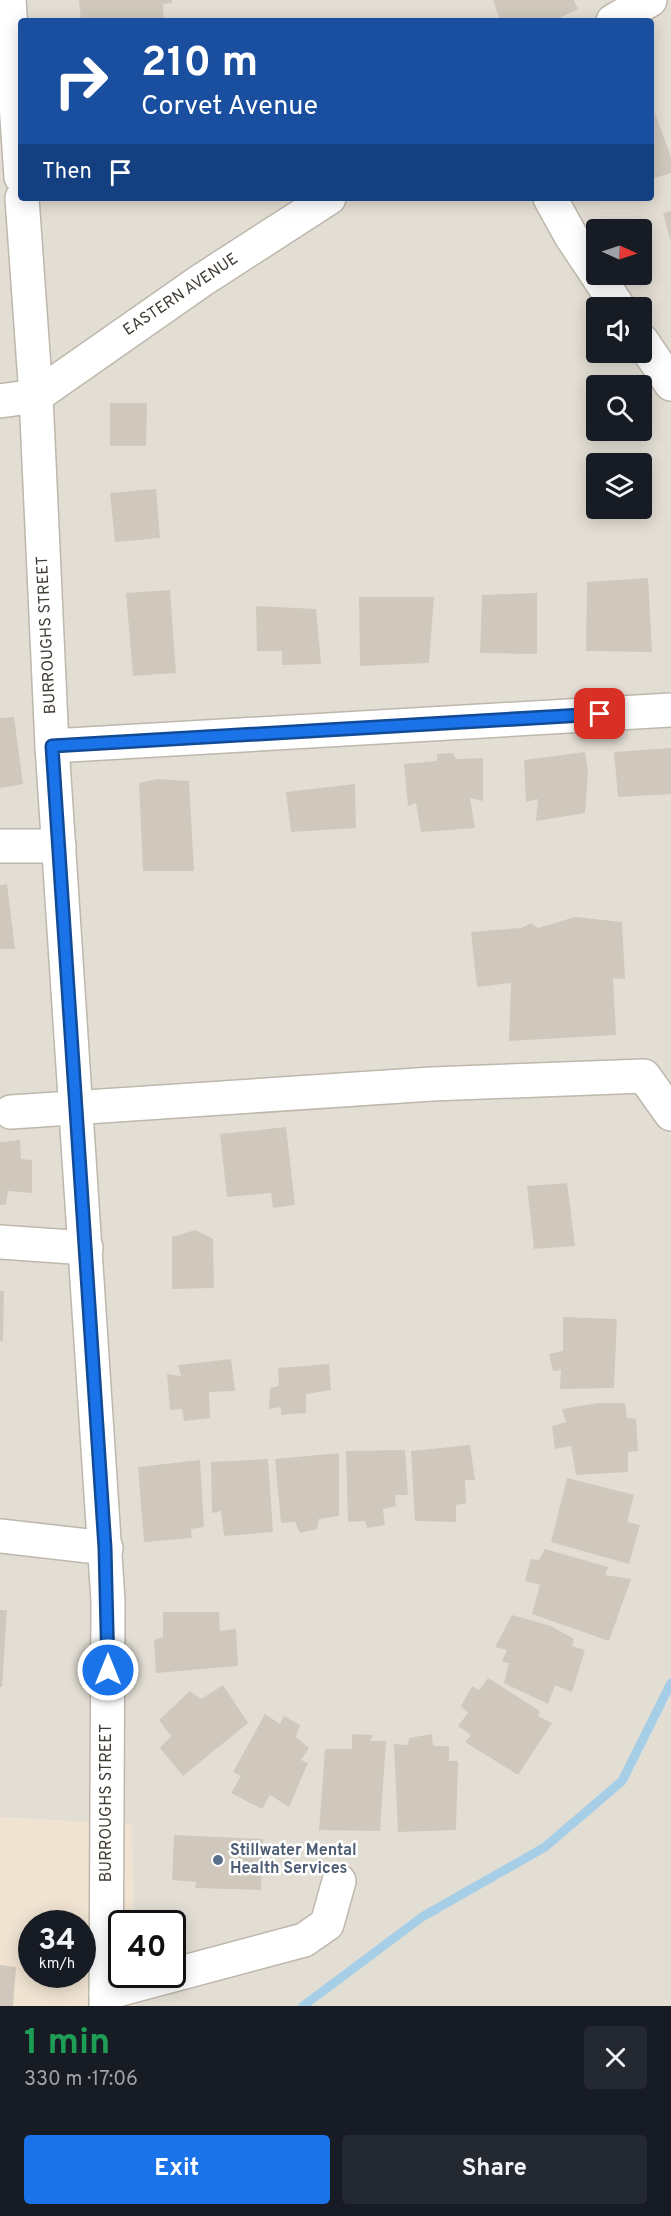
<!DOCTYPE html>
<meta charset="utf-8">
<style>
:root{--surface:#171b24;--page:#242831;--text:#f1f3f6;--muted:#9ea1a6;--accent:#1a73e8}
body{margin:0;font-family:Overpass,sans-serif;background:var(--page);color:var(--text);height:100vh;display:flex;flex-direction:column;font-size:22px;white-space:nowrap}
*{box-sizing:border-box;margin:0}
p{font-size:20px;color:var(--muted)}
.icon{flex:none;width:33px;height:33px;fill:none;stroke:currentColor;stroke-width:2;stroke-linecap:round;stroke-linejoin:round}
.map{position:relative;height:2006px;overflow:hidden}
.details{display:flex;flex-direction:column;background:var(--surface);flex:1}
.details>*{flex:none}
.hud{position:absolute;left:18px;top:18px;width:636px;height:183px;border-radius:6px;box-shadow:0 3px 15px #0003;background:#1a4fa0;color:#fff;overflow:hidden}
.needle{width:39px;rotate:93deg}
.buttons{position:absolute;left:586px;top:219px;display:grid;gap:12px}
.buttons a{display:grid;place-items:center;width:66px;height:66px;border-radius:6px;background:var(--surface);box-shadow:0 3px 15px #0003;font-size:30px}
.speed{position:absolute;left:18px;top:1910px;display:flex;gap:12px;font-size:30px;font-weight:700;text-align:center}
.speed>*{display:grid;place-content:center;width:78px;height:78px;border-radius:50%;background:var(--surface);box-shadow:0 3px 15px #0003;line-height:1}
.speed small{font-size:15px;font-weight:400}
.speed .limit{border:3px solid #111;border-radius:9px;background:#fff;color:#111}
.pin{position:absolute;display:grid;place-items:center;width:51px;height:51px;color:#fff;margin:-26px;border-radius:12px;box-shadow:0 3px 9px #0006}
.me{position:absolute;width:66px;margin:-33px;rotate:0deg;stroke-linejoin:round;filter:drop-shadow(0 0 4px #0008)}
.turn{display:flex;align-items:center;gap:21px;height:126px;padding:0 24px;font-size:27px}
.turn .icon{width:78px;height:78px;stroke-width:2.5}
.turn b{display:block;font-size:42px;line-height:51px}
.then{display:flex;align-items:center;height:57px;padding:0 24px;background:#0003;gap:12px;font-size:22px}
.round{display:grid;place-items:center;flex:none;width:63px;height:63px;border-radius:6px;background:var(--page)}
.summary{display:flex;align-items:center;justify-content:space-between;height:102px;padding:0 24px}
h1{font-size:36px;font-weight:700;line-height:45px;color:#1e9e55}
.primary-button{display:flex;gap:12px;margin-top:auto;padding:12px 24px}
.primary-button a{flex:1;height:69px;border-radius:6px;background:var(--accent);color:#fff;font-size:24px;font-weight:700;line-height:69px;text-align:center}
.primary-button a+a{background:var(--page);color:var(--text)}
.map>svg:first-child{display:block}
.residential{fill:#e3ded4;fill-rule:evenodd}
.commercial{fill:#f0e3d2;fill-rule:evenodd}
.lines{fill:none;stroke-linecap:round;stroke-linejoin:round}
.stream{stroke:#a7cee7;stroke-width:9}
.building{fill:#d0c8bc}
.minor-casing{stroke:#bdb7ac;stroke-width:36}
.minor{stroke:#fff;stroke-width:33}
.route-casing{stroke:#114b97;stroke-width:15}
.route{stroke:#1a73e8;stroke-width:10}
.service-dot{fill:#5c6f8a;stroke:#fff;stroke-width:2}
.labels{text-anchor:middle;dominant-baseline:central;stroke-width:5;stroke-linejoin:round;paint-order:stroke}
.street-label{font-size:16px;fill:#423d35;stroke:#fff}
.service-label{font-size:16px;font-weight:bold;fill:#4e5e75;stroke:#fff;text-anchor:start}
</style>
<div class="map">
<svg width="671" height="2006" viewBox="0 0 671 2006">
<rect width="100%" height="100%" fill="#f0ece5"/>
<path class="residential" d="M0 0H671V2006H136L135 1974H172V1923H134L131 1825 0 1817ZM21 21H651V198H21ZM597 230H642V274H597ZM597 308H642V352H597ZM597 386H642V430H597ZM597 464H642V508H597Z"/>
<path class="commercial" d="M0 1817 132 1825 134 1923H122V1974H135L136 2006H0ZM32 1923H82V1974H32Z"/>
<g class="lines">
<polyline class="stream" points="303,2006 422,1917 545,1847 622,1781 671,1683"/>
</g>
<g class="building">
<polygon points="79,0 172,0 172,3 163,4 164,21 81,21"/>
<polygon points="493,0 574,0 578,9 553,21 500,21"/>
<polygon points="651,103 671,157 671,173 651,179"/>
<polygon points="671,211 671,239 670,239 663,213"/>
<polygon points="110,403 147,403 146,446 110,446"/>
<polygon points="156,489 160,538 115,542 110,493"/>
<polygon points="648,578 652,652 586,651 587,582"/>
<polygon points="170,590 176,673 133,676 126,593"/>
<polygon points="537,593 537,654 480,653 482,595"/>
<polygon points="359,597 434,597 429,663 360,666"/>
<polygon points="256,606 316,609 321,664 282,665 282,651 257,651"/>
<polygon points="14,717 23,784 0,788 0,718"/>
<polygon points="671,748 671,794 618,797 614,752"/>
<polygon points="585,752 588,772 585,813 536,821 538,799 526,802 524,760"/>
<polygon points="453,753 456,759 483,758 483,801 470,798 475,828 421,832 416,803 408,806 404,764 437,761 437,754"/>
<polygon points="157,779 189,781 194,871 143,871 139,783"/>
<polygon points="355,784 356,828 291,832 286,792"/>
<polygon points="7,884 15,949 0,949 0,885"/>
<polygon points="575,917 622,922 625,979 613,978 616,1035 509,1041 511,983 477,987 471,932 521,928 531,923 538,928"/>
<polygon points="286,1127 295,1205 273,1208 271,1193 227,1197 220,1134"/>
<polygon points="20,1140 21,1159 32,1160 32,1193 8,1191 6,1205 0,1205 0,1142"/>
<polygon points="567,1183 575,1246 534,1249 527,1186"/>
<polygon points="195,1230 213,1239 214,1288 172,1289 172,1237"/>
<polygon points="0,1291 4,1291 3,1341 0,1341"/>
<polygon points="563,1317 617,1319 614,1388 560,1389 561,1370 553,1371 549,1354 563,1351"/>
<polygon points="231,1359 235,1391 209,1392 210,1418 184,1421 182,1409 170,1410 167,1374 181,1376 178,1365"/>
<polygon points="329,1364 331,1390 306,1394 306,1413 281,1415 281,1407 269,1409 270,1388 279,1386 278,1368"/>
<polygon points="598,1403 625,1403 627,1418 636,1419 638,1451 628,1452 628,1472 576,1475 571,1446 555,1449 552,1426 566,1422 562,1409"/>
<polygon points="470,1445 475,1480 465,1480 466,1503 456,1505 456,1522 415,1521 411,1451"/>
<polygon points="405,1450 408,1495 395,1495 396,1506 383,1509 385,1525 367,1528 365,1521 348,1522 346,1451"/>
<polygon points="339,1453 339,1516 319,1519 317,1529 300,1533 295,1522 281,1523 275,1459"/>
<polygon points="268,1459 273,1532 224,1536 221,1511 212,1513 211,1462"/>
<polygon points="200,1460 204,1527 191,1529 192,1538 144,1542 138,1467"/>
<polygon points="567,1478 634,1495 627,1522 640,1525 629,1564 551,1542"/>
<polygon points="545,1549 608,1567 605,1575 631,1579 609,1641 532,1614 540,1585 525,1581 531,1559 539,1560"/>
<polygon points="0,1610 7,1610 2,1687 0,1687"/>
<polygon points="163,1612 219,1612 220,1631 236,1629 238,1666 156,1673 154,1640 163,1637"/>
<polygon points="512,1615 551,1626 574,1639 572,1646 585,1650 572,1692 555,1685 548,1704 504,1683 509,1663 502,1662 507,1650 495,1647"/>
<polygon points="488,1678 540,1711 538,1716 552,1723 518,1775 465,1742 471,1735 458,1726 468,1713 461,1706 472,1686 479,1690"/>
<polygon points="223,1685 248,1723 183,1776 160,1748 171,1736 159,1720 190,1691 201,1699"/>
<polygon points="265,1714 280,1724 284,1716 300,1725 296,1737 309,1748 301,1760 308,1763 289,1807 270,1795 262,1809 231,1793 241,1776 233,1772"/>
<polygon points="352,1734 373,1735 370,1741 386,1741 380,1831 319,1830 325,1749 352,1749"/>
<polygon points="432,1734 433,1746 449,1746 449,1761 458,1761 456,1830 398,1832 394,1744 408,1745 409,1738"/>
<polygon points="174,1835 263,1839 261,1890 195,1888 196,1882 172,1880"/>
<polygon points="0,1965 16,1967 13,2006 0,2006"/>
</g>
<g class="lines">
<g class="minor-casing">
<g id="minor">
<polyline points="9,0 21,177"/>
<polyline points="613,21 650,0"/>
<polyline points="22,198 36,396 52,746 108,1601 106,2006"/>
<polyline points="550,198 571,236 619,308"/>
<polyline points="642,341 671,384"/>
<polyline points="0,401 36,396 202,280 329,198"/>
<polyline points="52,746 671,710"/>
<polyline points="0,846 59,846"/>
<polyline points="11,1112 432,1084 644,1076 671,1114"/>
<polyline points="0,1242 86,1248"/>
<polyline points="0,1536 106,1548"/>
<polyline points="106,1993 304,1940 327,1924 339,1881"/>
</g>
</g>
<use href="#minor" class="minor"/>
</g>
<g class="lines">
<g class="route-casing">
<polyline id="route" points="108,1670 105,1548 52,746 600,714"/>
</g>
<use href="#route" class="route"/>
</g>
<circle class="service-dot" cx="218" cy="1860" r="6"/>
<g class="labels">
<g class="street-label">
<text transform="translate(181 295) rotate(-34)">EASTERN AVENUE</text>
<text transform="translate(47 635) rotate(-93)">BURROUGHS STREET</text>
<text transform="translate(107 1803) rotate(-90)">BURROUGHS STREET</text>
</g>
<g class="service-label">
<text x="230" y="1851">Stillwater Mental<tspan x="230" dy="18">Health Services</tspan></text>
</g>
</g>
</svg>
<div class="buttons">
<a><svg class="needle" viewBox="-14 -14 28 28"><path d="M0-13l5 13h-10z" fill="#e53935"/><path d="M0 13l5-13h-10z" fill="#9ea1a6"/></svg></a>
<a><svg class="icon" aria-label="sound" viewBox="0 0 24 24"><path d="M4 9h4l5-4v14l-5-4H4zM17 9q2 3 0 6"/></svg></a>
<a><svg class="icon" aria-label="search" viewBox="0 0 24 24"><circle cx="10" cy="10" r="6"/><path d="M15 15l6 6"/></svg></a>
<a><svg class="icon" aria-label="layers" viewBox="0 0 24 24"><path d="M12 4l9 5-9 5-9-5zM3 14l9 5 9-5"/></svg></a>
</div>
<div class="speed"><div>34<small>km/h</small></div><div class="limit">40</div></div>
<div class="pin" style="left:600px;top:714px;background:#d93025"><svg class="icon" aria-label="arrive" viewBox="0 0 24 24"><path d="M6 21V4h12l-3 4 3 4H6"/></svg></div>
<svg class="me" style="left:108px;top:1670px" viewBox="-20 -20 40 40"><circle r="17" fill="#1a73e8" stroke="#fff" stroke-width="3"/><path d="M0-11L8 9 0 5-8 9z" fill="#fff"/></svg>
<div class="hud">
<div class="turn"><svg class="icon" aria-label="right" viewBox="0 0 24 24"><path d="M7 20v-9h11M14 6l5 5-5 5"/></svg><div><b>210 m</b>Corvet Avenue</div></div>
<div class="then">Then<svg class="icon" aria-label="arrive" viewBox="0 0 24 24"><path d="M6 21V4h12l-3 4 3 4H6"/></svg></div>
</div>
</div>
<section class="details">
<div class="summary"><div><h1>1 min</h1><p>330 m · 17:06</p></div><a class="round"><svg class="icon" aria-label="close" viewBox="0 0 24 24"><path d="M6 6l12 12M18 6L6 18"/></svg></a></div>
<div class="primary-button"><a>Exit</a><a>Share</a></div>
</section>
